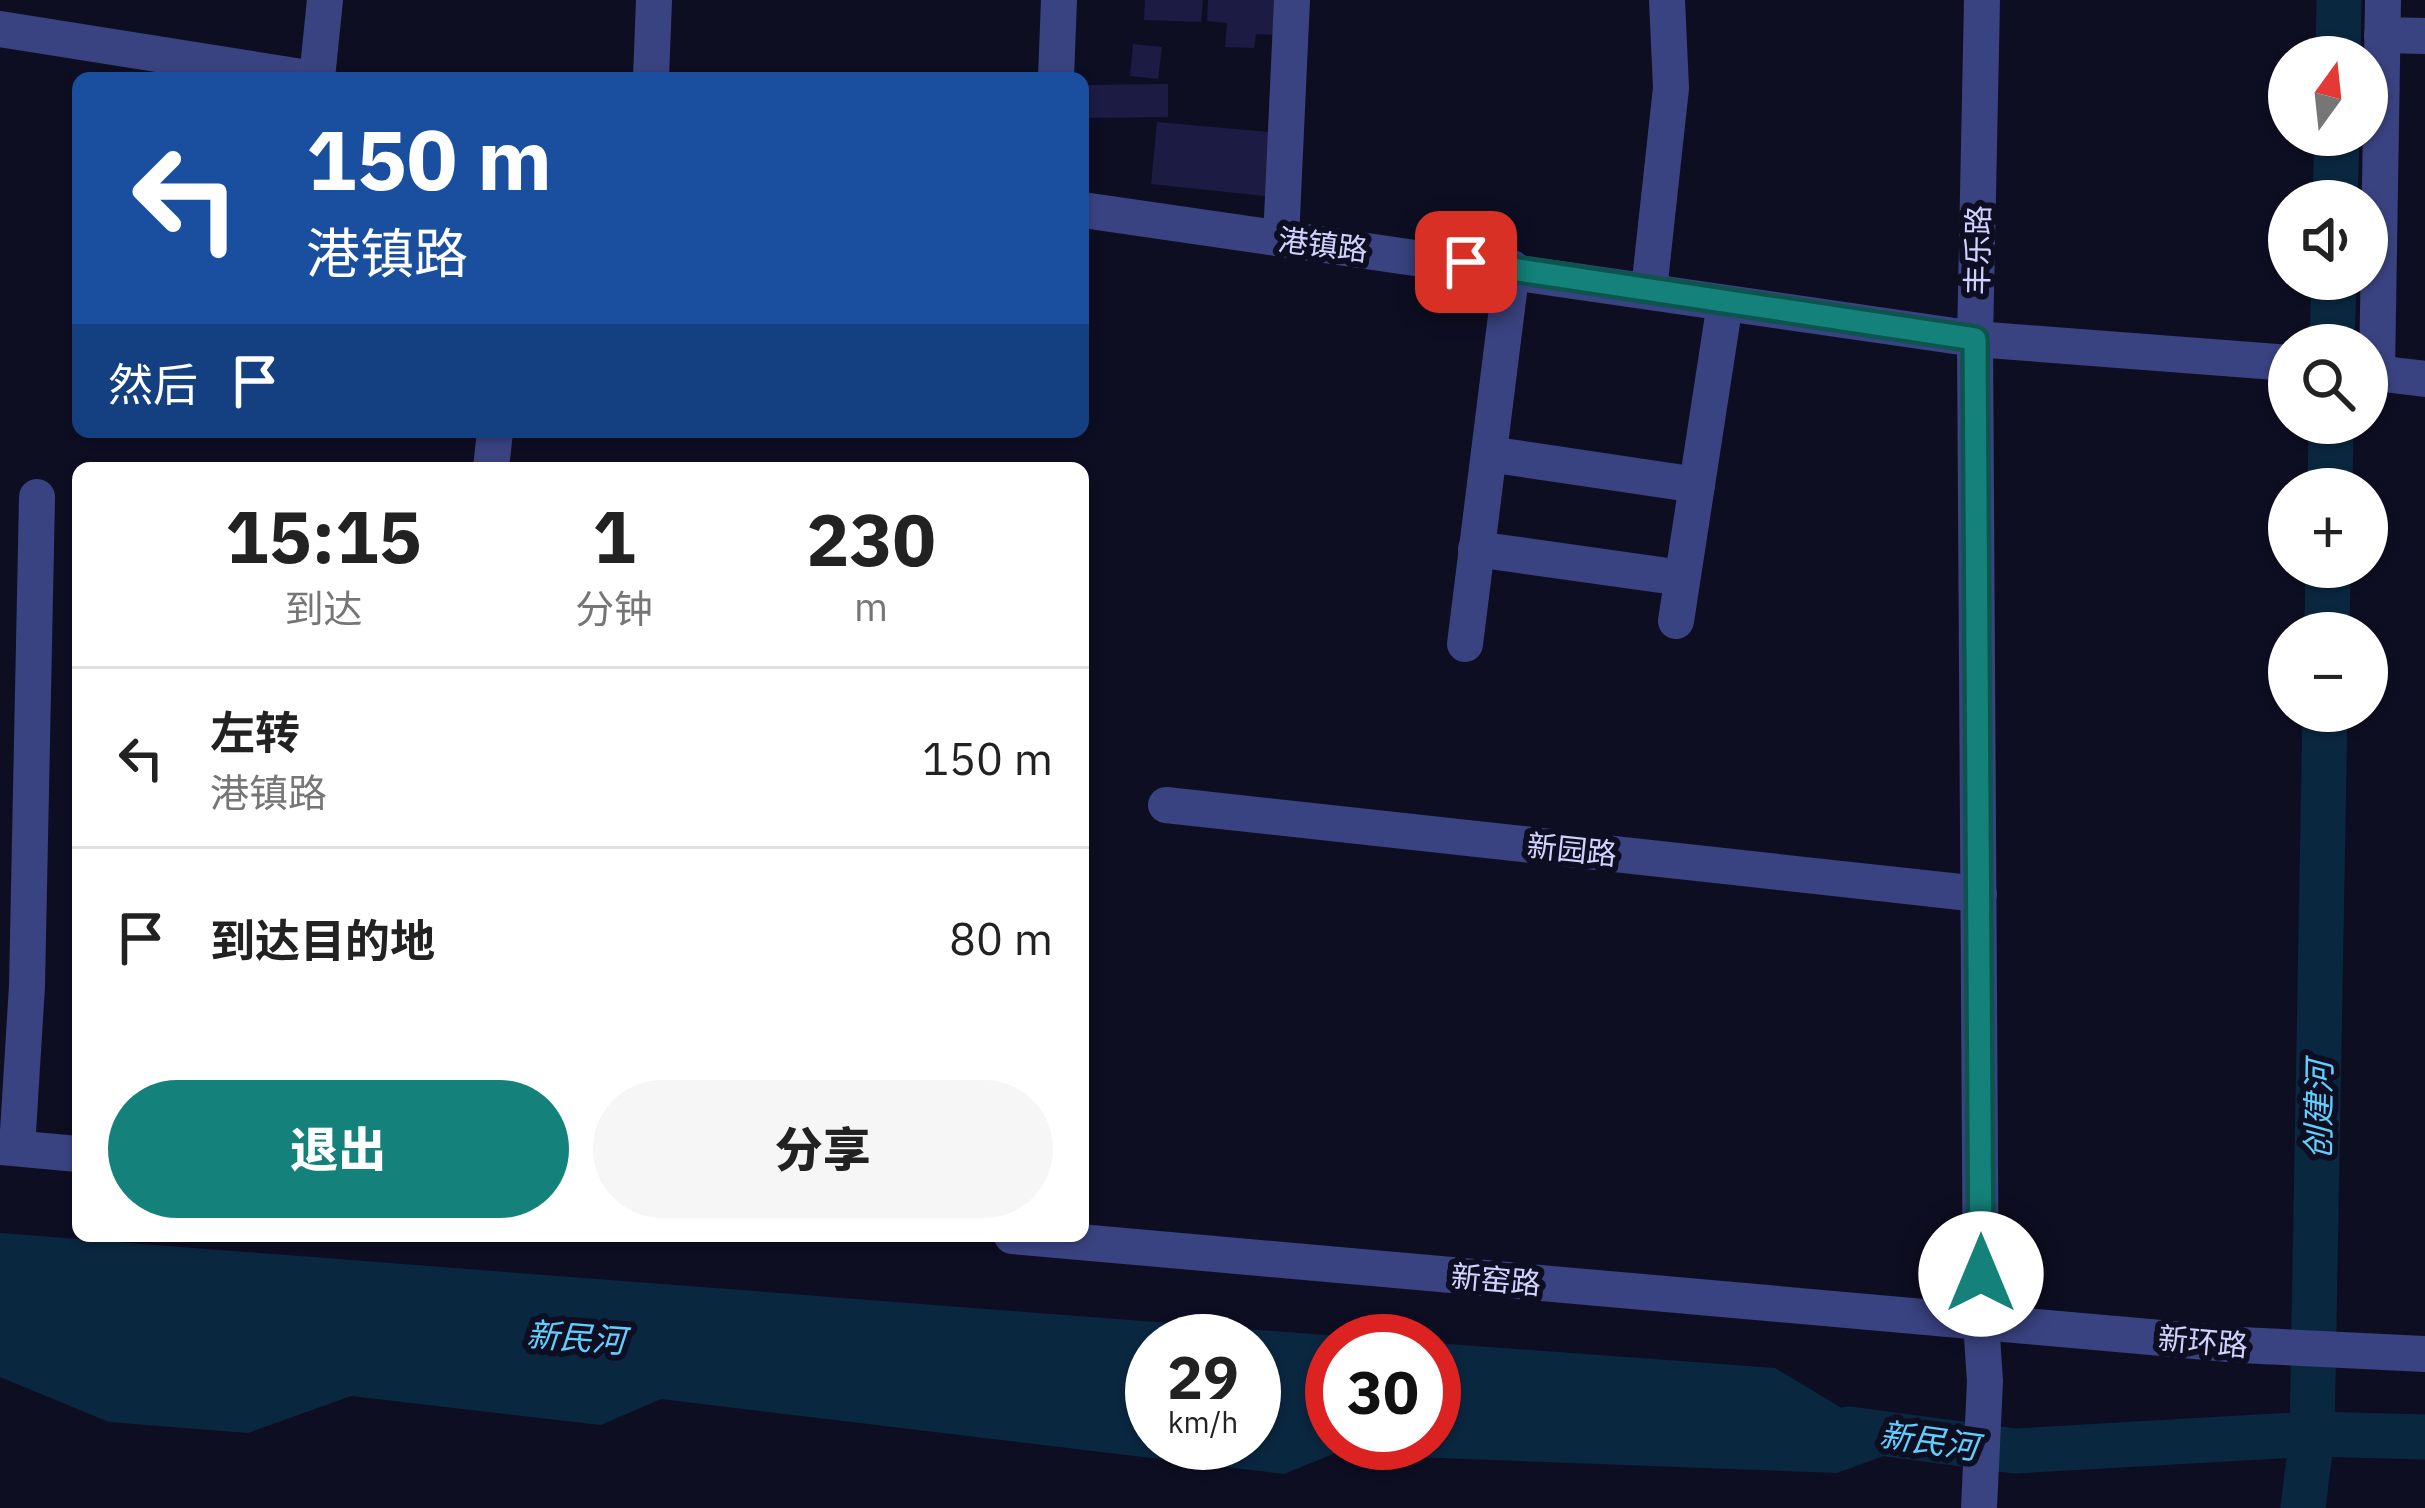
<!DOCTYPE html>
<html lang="zh">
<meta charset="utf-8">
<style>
:root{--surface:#fff;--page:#f6f6f6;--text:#222;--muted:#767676;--line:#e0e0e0;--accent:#14827a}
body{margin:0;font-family:"IBM Plex Sans","Noto Sans SC",sans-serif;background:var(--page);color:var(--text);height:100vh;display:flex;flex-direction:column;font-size:45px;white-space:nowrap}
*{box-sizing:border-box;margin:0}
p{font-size:39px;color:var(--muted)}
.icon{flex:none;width:66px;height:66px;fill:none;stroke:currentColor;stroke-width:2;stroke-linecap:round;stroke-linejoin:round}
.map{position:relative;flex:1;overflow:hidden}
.side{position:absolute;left:72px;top:462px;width:1017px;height:780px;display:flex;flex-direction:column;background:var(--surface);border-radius:18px;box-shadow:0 3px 9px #0004}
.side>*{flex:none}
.hud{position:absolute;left:72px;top:72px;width:1017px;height:366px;border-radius:18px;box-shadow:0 3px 9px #0004;background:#1a4fa0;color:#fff;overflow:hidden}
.needle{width:78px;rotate:15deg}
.fabs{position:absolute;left:2268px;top:36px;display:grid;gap:24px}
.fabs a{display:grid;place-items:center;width:120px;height:120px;border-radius:50%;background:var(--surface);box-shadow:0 3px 9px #0004;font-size:60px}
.speed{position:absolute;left:1125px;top:1314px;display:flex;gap:24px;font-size:60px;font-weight:700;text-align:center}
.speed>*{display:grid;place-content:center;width:156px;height:156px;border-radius:50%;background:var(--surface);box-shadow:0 3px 9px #0004;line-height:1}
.speed small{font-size:30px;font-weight:400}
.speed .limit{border:18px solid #d22;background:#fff;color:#111}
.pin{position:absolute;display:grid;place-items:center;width:102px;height:102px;color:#fff;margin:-51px;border-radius:24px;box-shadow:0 6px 18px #0006}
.me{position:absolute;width:132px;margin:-66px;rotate:0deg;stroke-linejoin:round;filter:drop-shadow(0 0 9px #0008)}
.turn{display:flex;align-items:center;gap:42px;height:252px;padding:0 36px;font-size:54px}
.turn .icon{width:156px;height:156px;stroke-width:2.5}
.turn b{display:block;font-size:84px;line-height:102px}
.then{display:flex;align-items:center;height:114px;padding:0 36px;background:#0003;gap:24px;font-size:45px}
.eta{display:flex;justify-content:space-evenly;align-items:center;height:204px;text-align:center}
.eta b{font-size:72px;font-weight:800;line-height:84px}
.cta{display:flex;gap:24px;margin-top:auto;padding:24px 36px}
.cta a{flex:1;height:138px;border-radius:72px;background:var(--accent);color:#fff;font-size:48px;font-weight:800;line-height:138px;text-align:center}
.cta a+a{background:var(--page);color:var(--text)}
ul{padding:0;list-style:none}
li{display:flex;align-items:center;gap:36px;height:180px;padding:0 36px;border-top:3px solid var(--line)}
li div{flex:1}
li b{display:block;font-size:45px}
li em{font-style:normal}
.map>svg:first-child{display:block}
.water{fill:#0a2740;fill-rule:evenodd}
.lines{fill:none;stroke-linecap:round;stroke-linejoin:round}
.canal{stroke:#0a2740;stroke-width:45}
.building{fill:#1c1b44}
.minor{stroke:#3a4381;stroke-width:36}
.route-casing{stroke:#0d544f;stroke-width:30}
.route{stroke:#14827a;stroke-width:21}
.labels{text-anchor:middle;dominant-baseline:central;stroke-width:12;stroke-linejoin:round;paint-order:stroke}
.street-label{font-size:30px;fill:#d1d3fe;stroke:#0e0e23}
.water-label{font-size:33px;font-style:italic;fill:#61cffc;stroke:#0e0e23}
</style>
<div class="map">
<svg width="2425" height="1508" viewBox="0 0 2425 1508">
<rect width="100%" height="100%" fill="#0e0e23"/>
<path class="water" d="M0 1233 1402 1341H1332V1443H1434V1343L1775 1368 1855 1416 1909 1425 1906 1448 1837 1473 1333 1454 1284 1474 661 1399 601 1425 351 1396 248 1433 109 1422 0 1377ZM1254 1341V1443H1152V1341Z"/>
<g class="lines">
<g class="canal">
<polyline points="2338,57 2339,0"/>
<polyline points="2335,201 2337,135"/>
<polyline points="2332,345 2334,279"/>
<polyline points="2330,489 2331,423"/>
<polyline points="2327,633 2328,567"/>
<polyline points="1849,1429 2015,1451 2312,1434 2425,1437"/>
<polyline points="2303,1508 2312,1434 2325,711"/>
</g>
</g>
<g class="building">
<polygon points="1145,0 1203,0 1201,22 1144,20"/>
<polygon points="1208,0 1278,0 1275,35 1256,34 1254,48 1225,47 1227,23 1207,21"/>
<polygon points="1133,44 1162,47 1158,79 1130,76"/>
<polygon points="1168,84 1168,117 1083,118 1083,85"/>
<polygon points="1157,122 1280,133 1274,197 1151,184"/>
</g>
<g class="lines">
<g class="minor">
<polyline points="0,29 308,78"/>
<polyline points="2382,35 2425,36"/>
<polyline points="317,78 325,0"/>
<polyline points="651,78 654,0"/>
<polyline points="1056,78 1059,0"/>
<polyline points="1083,210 1975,339 2289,363"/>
<polyline points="1281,239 1292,0"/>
<polyline points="1649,290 1671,88 1667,0"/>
<polyline points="2367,372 2425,379"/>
<polyline points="2377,373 2383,0"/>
<polyline points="1489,454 1697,485"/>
<polyline points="491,468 495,432"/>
<polyline points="1476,549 1682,578"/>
<polyline points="1676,621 1725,303"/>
<polyline points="1465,644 1512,268"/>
<polyline points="1166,805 1979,894"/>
<polyline points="0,1147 78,1154"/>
<polyline points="17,1148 27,986 37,497"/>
<polyline points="1012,1236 2240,1345 2425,1354"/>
<polyline points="1979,1508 1985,1381 1981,1322 1975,339 1982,0"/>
</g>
</g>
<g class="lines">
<g class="route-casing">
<polyline id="route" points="1466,262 1975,339 1981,1274"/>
</g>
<use href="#route" class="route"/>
</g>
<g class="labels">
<g class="street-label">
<text transform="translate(1323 244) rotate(7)">港镇路</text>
<text transform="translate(1977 250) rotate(-89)">丰乐路</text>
<text transform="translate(1572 849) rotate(6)">新园路</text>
<text transform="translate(1496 1279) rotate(5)">新窑路</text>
<text transform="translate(2203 1341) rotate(5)">新环路</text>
</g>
<g class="water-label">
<text transform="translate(2318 1110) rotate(-89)">创建河</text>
<text transform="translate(576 1337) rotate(4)">新民河</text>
<text transform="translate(1929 1440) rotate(8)">新民河</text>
</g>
</g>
</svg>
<div class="fabs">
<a><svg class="needle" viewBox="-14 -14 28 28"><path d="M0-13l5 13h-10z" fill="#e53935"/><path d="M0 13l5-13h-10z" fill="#767676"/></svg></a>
<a><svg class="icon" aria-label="sound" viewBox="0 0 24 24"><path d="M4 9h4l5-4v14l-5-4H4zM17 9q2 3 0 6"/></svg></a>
<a><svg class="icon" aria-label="search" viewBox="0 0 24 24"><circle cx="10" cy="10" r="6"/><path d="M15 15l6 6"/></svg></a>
<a>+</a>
<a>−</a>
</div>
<div class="speed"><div>29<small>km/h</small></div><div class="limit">30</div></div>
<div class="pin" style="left:1466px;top:262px;background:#d93025"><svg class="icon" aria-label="arrive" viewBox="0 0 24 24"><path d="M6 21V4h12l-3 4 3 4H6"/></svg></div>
<svg class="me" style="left:1981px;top:1274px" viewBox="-20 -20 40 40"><circle r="19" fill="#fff"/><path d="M0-13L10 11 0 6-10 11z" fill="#14827a"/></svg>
<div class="hud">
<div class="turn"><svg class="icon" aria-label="left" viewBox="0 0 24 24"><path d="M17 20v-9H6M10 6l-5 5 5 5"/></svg><div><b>150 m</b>港镇路</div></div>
<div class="then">然后<svg class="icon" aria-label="arrive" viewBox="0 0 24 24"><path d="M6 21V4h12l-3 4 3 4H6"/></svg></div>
</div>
<section class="side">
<div class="eta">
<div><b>15:15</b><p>到达</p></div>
<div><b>1</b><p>分钟</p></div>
<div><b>230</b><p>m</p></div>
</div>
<ul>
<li><svg class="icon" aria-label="left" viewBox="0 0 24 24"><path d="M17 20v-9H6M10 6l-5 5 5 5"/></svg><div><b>左转</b><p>港镇路</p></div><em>150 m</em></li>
<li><svg class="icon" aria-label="arrive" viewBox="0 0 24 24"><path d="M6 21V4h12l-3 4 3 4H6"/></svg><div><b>到达目的地</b></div><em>80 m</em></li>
</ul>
<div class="cta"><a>退出</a><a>分享</a></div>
</section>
</div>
